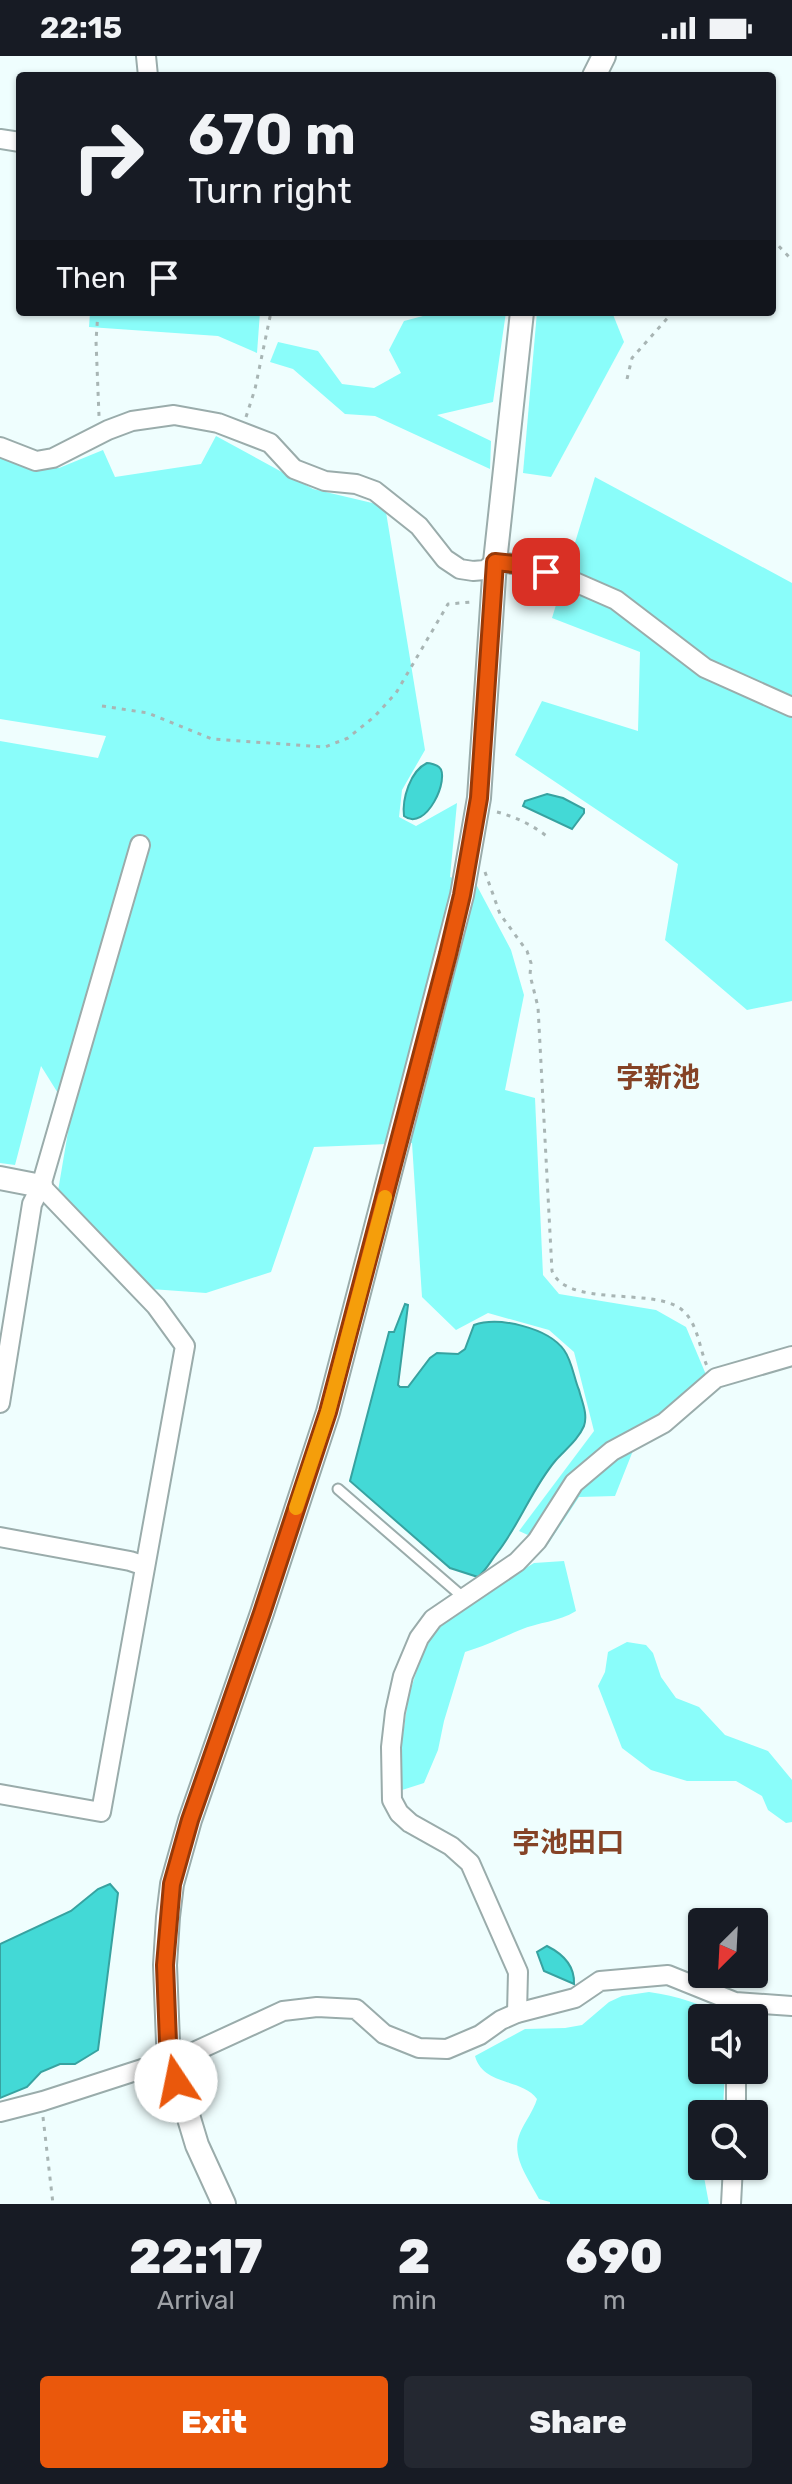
<!DOCTYPE html>
<meta charset="utf-8">
<style>
:root{--surface:#171b24;--page:#242831;--text:#f1f3f6;--muted:#9ea1a6;--accent:#ea580c}
body{margin:0;font-family:Rubik,"Noto Sans JP",sans-serif;background:var(--page);color:var(--text);height:100vh;display:flex;flex-direction:column;font-size:30px;white-space:nowrap}
*{box-sizing:border-box;margin:0}
p{font-size:26px;color:var(--muted)}
.icon{flex:none;width:44px;height:44px;fill:none;stroke:currentColor;stroke-width:2;stroke-linecap:round;stroke-linejoin:round}
.map{position:relative;height:2148px;overflow:hidden}
.details{display:flex;flex-direction:column;background:var(--surface);flex:1}
.details>*{flex:none}
.guide{position:absolute;left:16px;top:16px;width:760px;height:244px;border-radius:8px;box-shadow:0 2px 6px #0004;background:#171b24;color:var(--text);overflow:hidden}
.needle{width:52px;rotate:204deg}
.buttons{position:absolute;left:688px;top:1852px;display:grid;gap:16px}
.buttons a{display:grid;place-items:center;width:80px;height:80px;border-radius:8px;background:var(--surface);box-shadow:0 2px 6px #0004;font-size:40px}
.pin{position:absolute;display:grid;place-items:center;width:68px;height:68px;color:#fff;margin:-34px;border-radius:16px;box-shadow:0 4px 12px #0006}
.me{position:absolute;width:88px;margin:-44px;rotate:349deg;stroke-linejoin:round;filter:drop-shadow(0 0 6px #0008)}
.turn{display:flex;align-items:center;gap:28px;height:168px;padding:0 40px;font-size:36px}
.turn .icon{width:104px;height:104px;stroke-width:2.5}
.turn b{display:block;font-size:56px;line-height:68px}
.then{display:flex;align-items:center;height:76px;padding:0 40px;background:#0003;gap:16px;font-size:30px}
.eta{display:flex;justify-content:space-evenly;align-items:center;height:136px;text-align:center}
.eta b{font-size:48px;font-weight:800;line-height:56px}
.action{display:flex;gap:16px;margin-top:auto;padding:16px 40px}
.action a{flex:1;height:92px;border-radius:8px;background:var(--accent);color:#fff;font-size:32px;font-weight:800;line-height:92px;text-align:center}
.action a+a{background:var(--page);color:var(--text)}
.status{display:flex;justify-content:space-between;align-items:center;height:56px;padding:0 40px;background:var(--surface);direction:ltr}
.status svg{height:22px;fill:currentColor}
.map>svg:first-child{display:block}
.green{fill:#8afdfa}
.water{fill:#43d9d6;stroke:#37a2a0;stroke-width:2}
.lines{fill:none;stroke-linecap:round;stroke-linejoin:round}
.service-casing{stroke:#9aacab;stroke-width:13}
.minor-casing{stroke:#9aacab;stroke-width:22}
.tertiary-casing{stroke:#9aacab;stroke-width:26}
.path{stroke:#a8b5b4;stroke-width:3;stroke-dasharray:4 6;stroke-linecap:butt}
.service{stroke:#fff;stroke-width:9}
.minor{stroke:#fff;stroke-width:18}
.tertiary{stroke:#fff;stroke-width:22}
.route-casing{stroke:#983908;stroke-width:20}
.route{stroke:#ea580c;stroke-width:14}
.slow{stroke:#f59e0b;stroke-width:14}
.labels{text-anchor:middle;dominant-baseline:central;stroke-width:8;stroke-linejoin:round;paint-order:stroke}
.quarter-label{font-size:28px;font-weight:bold;fill:#854326;stroke:#effefe}
</style>
<div class="status"><b>22:15</b><svg viewBox="0 0 49 12"><path d="M0 12V9h3v3zM5 12V6h3v6zM10 12V3h3v9zM15 12V0h3v12zM26 1h20v11H26zM47 4h2v5h-2z"/></svg></div>
<div class="map">
<svg width="792" height="2148" viewBox="0 0 792 2148">
<rect width="100%" height="100%" fill="#effefe"/>
<g class="green">
<polygon points="90,256 260,256 257,297 218,280 89,271"/>
<polygon points="438,256 506,256 493,346 437,359 491,385 490,413 375,360 345,358 293,313 270,306 278,286 318,295 342,328 374,332 401,317 389,294 404,265"/>
<polygon points="537,256 612,256 624,286 551,421 523,417"/>
<polygon points="216,380 313,433 385,450 425,694 402,734 399,761 416,770 457,747 450,821 477,830 511,894 524,939 505,1034 535,1042 543,1219 559,1238 656,1254 686,1271 707,1321 674,1351 642,1372 615,1440 579,1441 548,1488 519,1475 594,1375 574,1296 549,1274 488,1257 456,1274 422,1241 412,1087 314,1091 271,1216 206,1237 151,1233 58,1135 71,1058 41,1010 15,1109 0,1107 0,685 98,702 106,680 0,663 0,399 14,406 59,412 103,394 115,421 201,408"/>
<polygon points="595,421 792,527 792,945 747,954 665,884 678,808 515,699 542,645 638,675 640,596 552,562"/>
<path d="M564 1505 576 1555C558 1566 539 1566 520 1574 501 1582 485 1590 465 1596L444 1665 438 1694 424 1727 399 1735 400 1697 409 1639 424 1592 442 1567 476 1542 534 1507Z"/>
<polygon points="627,1586 646,1589 653,1597 661,1621 676,1642 699,1651 725,1679 768,1695 792,1724 792,1766 786,1767 768,1754 762,1740 736,1725 687,1725 651,1714 622,1692 598,1630 605,1616 608,1596"/>
<path d="M649 1936C678 1940 701 1948 728 1961L702 1962V2014H725L723 2052 718 2058H702V2110L709 2148H550V2146L539 2143C529 2123 510 2100 520 2077 525 2065 533 2056 537 2043 522 2022 483 2030 475 2000L525 1973 565 1972 582 1969 609 1946 622 1940Z"/>
</g>
<g class="water">
<path d="M427 707C430 707 437 709 439 711 451 721 426 777 404 760 402 743 410 715 427 707Z"/>
<polygon points="547,738 563,742 584,753 584,757 572,773 523,750 525,745"/>
<path d="M405 1248 408 1249 398 1329 400 1331H408L430 1302 437 1297 458 1298 465 1293 474 1269C499 1260 548 1272 564 1294 572 1305 574 1322 579 1334 582 1346 588 1358 584 1370 578 1384 566 1393 556 1404 532 1432 520 1468 497 1497 490 1506 487 1513 478 1521L450 1512 350 1425 389 1276H394Z"/>
<polygon points="110,1828 118,1837 98,1994 75,2008 60,2008 41,2016 27,2031 0,2042 0,1888 71,1855 98,1833"/>
<path d="M547 1890C563 1898 575 1909 574 1928L544 1915 537 1896Z"/>
</g>
<g class="lines">
<g class="service-casing">
<polyline id="service" points="338,1433 464,1542"/>
</g>
<g class="minor-casing">
<g id="minor">
<polyline points="146,0 148,20"/>
<polyline points="0,83 20,86"/>
<polyline points="0,391 36,405 53,402 108,374 132,365 174,359 218,367 270,387 294,413 325,425 356,428 375,435 419,470 445,503 460,513 473,515 485,514 495,506 524,509 568,523 616,544 705,612 792,651"/>
<polyline points="0,1347 32,1148 41,1130 140,789"/>
<polyline points="0,1481 130,1505 145,1510"/>
<polyline points="0,1738 101,1756 185,1290 156,1250 41,1130"/>
<polyline points="517,1957 518,1916 470,1807 451,1790 410,1767 399,1757 392,1744 391,1691 395,1656 403,1620 419,1582 433,1563 517,1506 537,1485 574,1427 612,1395 664,1367 716,1322 792,1300"/>
<polyline points="736,2014 736,2058"/>
<polyline points="0,2056 43,2045 142,2013 172,2006 283,1955 317,1951 356,1953 384,1978 419,1992 447,1993 480,1979 501,1964 517,1957 575,1942 600,1925 668,1919 735,1946 792,1950"/>
<polyline points="731,2148 733,2110"/>
</g>
</g>
<g class="tertiary-casing">
<g id="tertiary">
<polyline points="594,20 604,0"/>
<polyline points="0,1122 41,1130"/>
<polyline points="224,2148 197,2089 172,2006 168,1986 165,1909 168,1861 172,1828 190,1764 262,1557 328,1356 462,839 479,742 495,506 522,256"/>
</g>
</g>
<g class="path">
<polyline points="772,183 792,204"/>
<polyline points="98,256 96,285 99,360"/>
<polyline points="627,323 632,302 673,256"/>
<polyline points="246,361 255,333 271,256"/>
<polyline points="102,650 148,657 212,683 325,691 348,682 375,660 396,637 448,548 473,546"/>
<path d="M497 756C516 761 535 770 550 783"/>
<path d="M485 816 500 858 527 895 531 907 530 919 538 951 552 1215C567 1252 652 1231 681 1253 698 1266 699 1292 707 1310"/>
<polyline points="43,2061 53,2148"/>
</g>
<use href="#service" class="service"/>
<use href="#minor" class="minor"/>
<use href="#tertiary" class="tertiary"/>
</g>
<g class="lines">
<g class="route-casing">
<polyline id="route" points="176,2025 168,1986 165,1909 172,1828 190,1764 262,1557 328,1356 448,898 462,839 479,742 495,506 524,509 546,516"/>
</g>
<use href="#route" class="route"/>
<polyline class="slow" points="296,1452 328,1356 385,1141"/>
</g>
<g class="labels">
<g class="quarter-label">
<text x="658" y="1021">字新池</text>
<text x="568" y="1786">字池田口</text>
</g>
</g>
</svg>
<div class="buttons">
<a><svg class="needle" viewBox="-14 -14 28 28"><path d="M0-13l5 13h-10z" fill="#e53935"/><path d="M0 13l5-13h-10z" fill="#9ea1a6"/></svg></a>
<a><svg class="icon" aria-label="sound" viewBox="0 0 24 24"><path d="M4 9h4l5-4v14l-5-4H4zM17 9q2 3 0 6"/></svg></a>
<a><svg class="icon" aria-label="search" viewBox="0 0 24 24"><circle cx="10" cy="10" r="6"/><path d="M15 15l6 6"/></svg></a>
</div>
<div class="pin" style="left:546px;top:516px;background:#d93025"><svg class="icon" aria-label="arrive" viewBox="0 0 24 24"><path d="M6 21V4h12l-3 4 3 4H6"/></svg></div>
<svg class="me" style="left:176px;top:2025px" viewBox="-20 -20 40 40"><circle r="19" fill="#fff"/><path d="M0-13L10 11 0 6-10 11z" fill="#ea580c"/></svg>
<div class="guide">
<div class="turn"><svg class="icon" aria-label="right" viewBox="0 0 24 24"><path d="M7 20v-9h11M14 6l5 5-5 5"/></svg><div><b>670 m</b>Turn right</div></div>
<div class="then">Then<svg class="icon" aria-label="arrive" viewBox="0 0 24 24"><path d="M6 21V4h12l-3 4 3 4H6"/></svg></div>
</div>
</div>
<section class="details">
<div class="eta">
<div><b>22:17</b><p>Arrival</p></div>
<div><b>2</b><p>min</p></div>
<div><b>690</b><p>m</p></div>
</div>
<div class="action"><a>Exit</a><a>Share</a></div>
</section>
